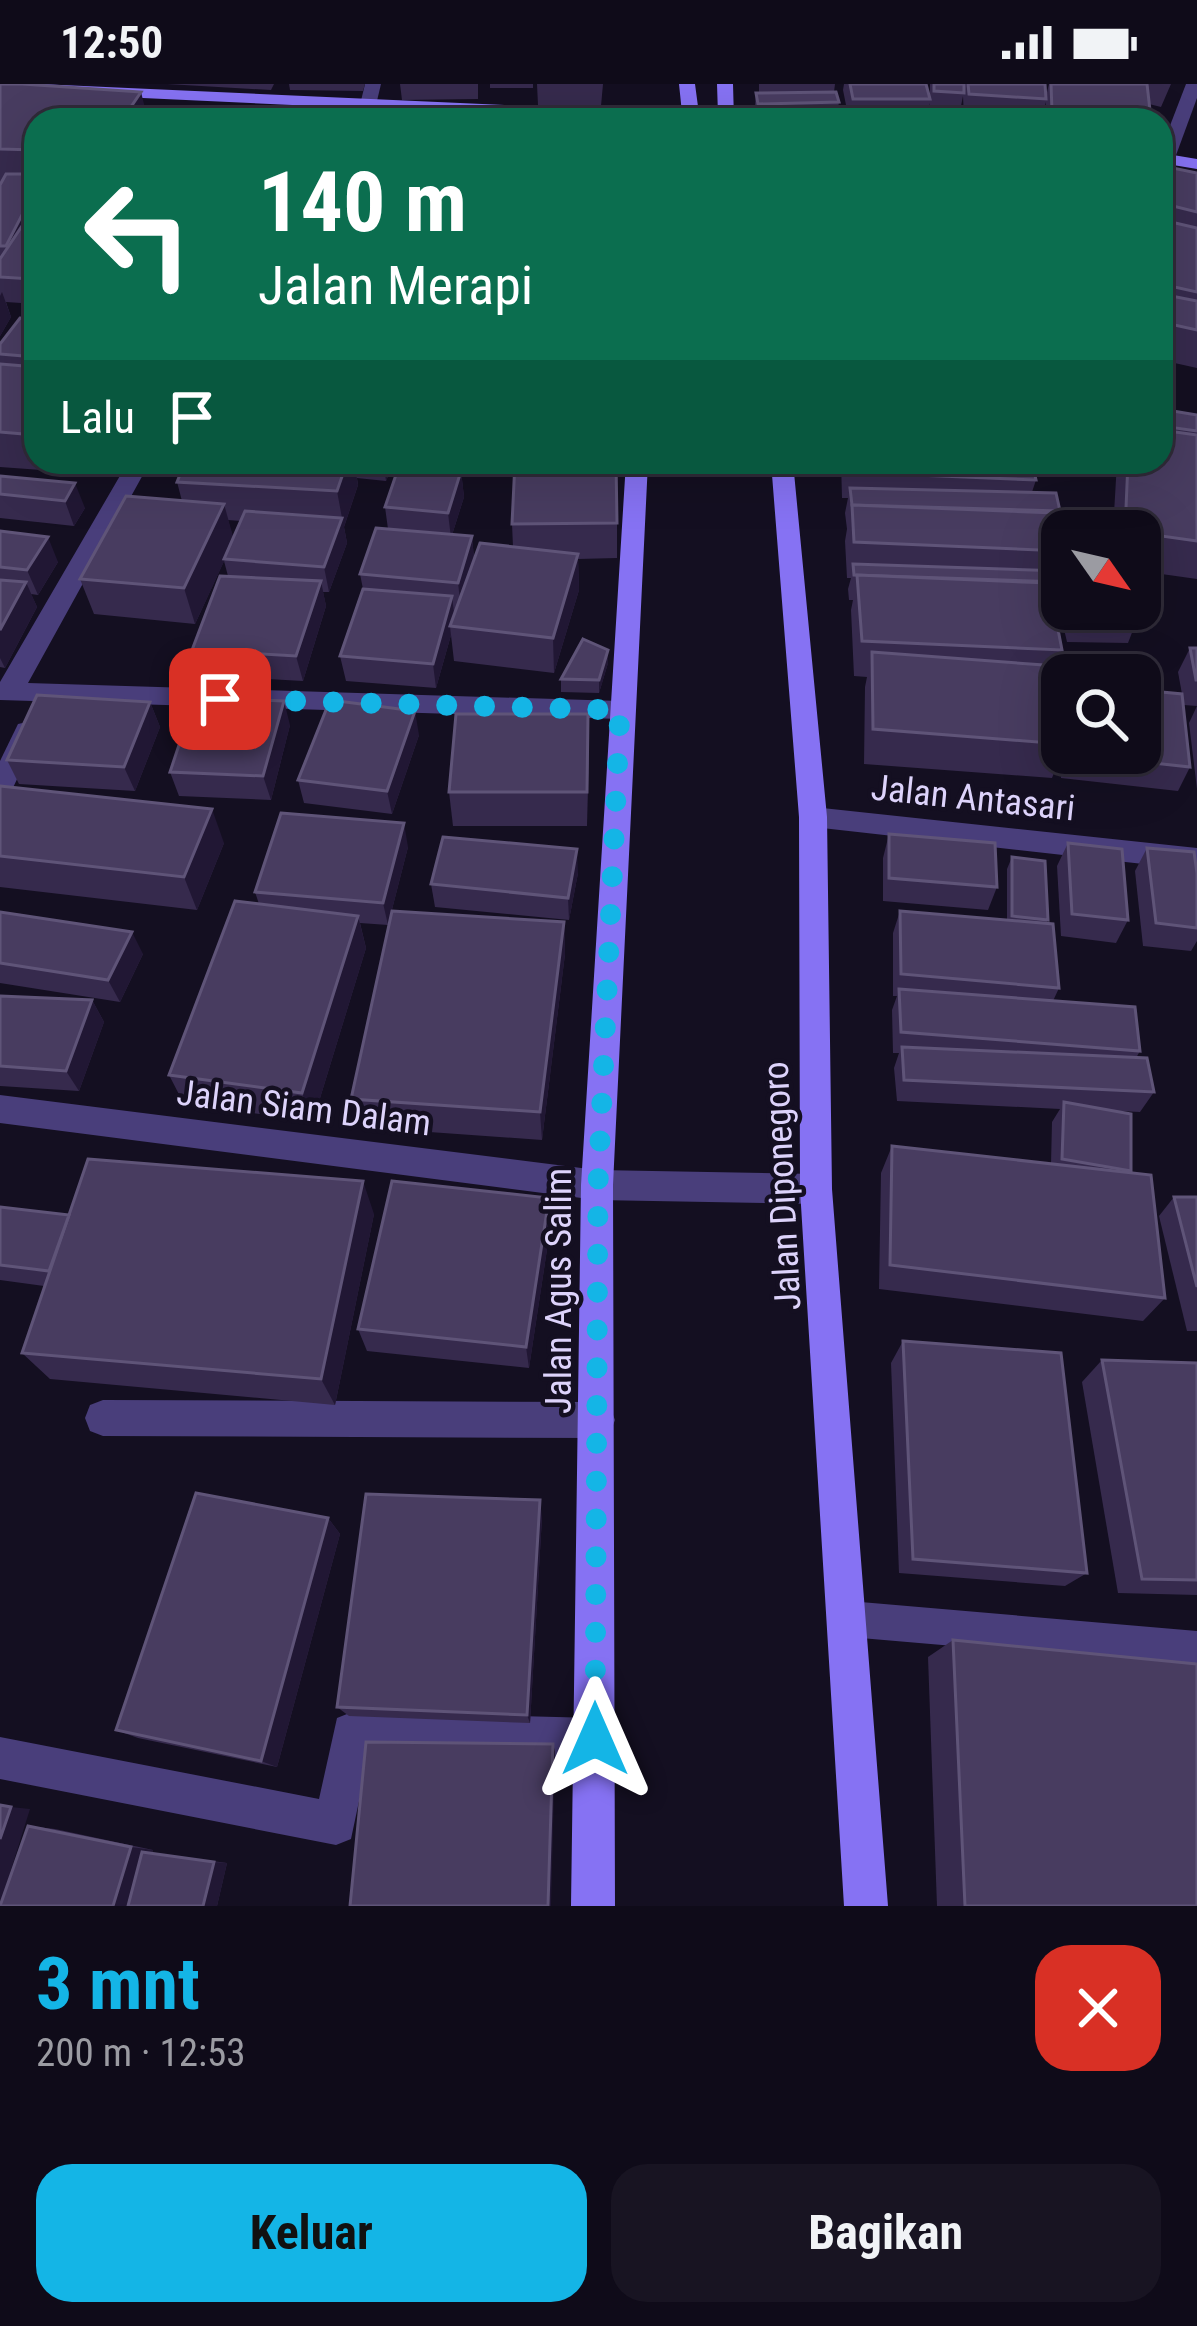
<!DOCTYPE html>
<html lang="id">
<meta charset="utf-8">
<style>
:root{--surface:#0f0b19;--page:#181422;--text:#f1f3f6;--muted:#9b9ba2;--line:#2f2b38;--accent:#14b5e6}
body{margin:0;font-family:"Roboto Condensed",sans-serif;background:var(--page);color:var(--text);height:100vh;display:flex;flex-direction:column;font-size:45px;white-space:nowrap}
*{box-sizing:border-box;margin:0}
p{font-size:39px;color:var(--muted)}
.icon{flex:none;width:66px;height:66px;fill:none;stroke:currentColor;stroke-width:2;stroke-linecap:round;stroke-linejoin:round}
.map{position:relative;height:1822px;overflow:hidden}
.drawer{display:flex;flex-direction:column;background:var(--surface);flex:1}
.drawer>*{flex:none}
.guide{position:absolute;left:24px;top:24px;width:1149px;height:366px;border-radius:36px;box-shadow:0 12px 48px #0002,0 0 0 3px var(--line);background:#0b6e4f;color:#fff;overflow:hidden}
.needle{width:78px;rotate:124deg}
.tools{position:absolute;left:1041px;top:426px;display:grid;gap:24px}
.tools a{display:grid;place-items:center;width:120px;height:120px;border-radius:24px;background:var(--surface);box-shadow:0 12px 48px #0002,0 0 0 3px var(--line);font-size:60px}
.pin{position:absolute;display:grid;place-items:center;width:102px;height:102px;color:#fff;margin:-51px;border-radius:24px;box-shadow:0 6px 18px #0006}
.me{position:absolute;width:132px;margin:-66px;rotate:0deg;stroke-linejoin:round;filter:drop-shadow(0 0 9px #0008)}
.turn{display:flex;align-items:center;gap:42px;height:252px;padding:0 36px;font-size:54px}
.turn .icon{width:156px;height:156px;stroke-width:2.5}
.turn b{display:block;font-size:84px;line-height:102px}
.then{display:flex;align-items:center;height:114px;padding:0 36px;background:#0003;gap:24px;font-size:45px}
.round{display:grid;place-items:center;flex:none;width:126px;height:126px;border-radius:36px;background:var(--page)}
.headline{display:flex;align-items:center;justify-content:space-between;height:204px;padding:0 36px}
h1{font-size:72px;font-weight:700;line-height:90px;color:var(--accent)}
.action{display:flex;gap:24px;margin-top:auto;padding:24px 36px}
.action a{flex:1;height:138px;border-radius:36px;background:var(--accent);color:#111;font-size:48px;font-weight:700;line-height:138px;text-align:center}
.action a+a{background:var(--page);color:var(--text)}
.status{display:flex;justify-content:space-between;align-items:center;height:84px;padding:0 60px;background:var(--surface);direction:ltr}
.status svg{height:33px;fill:currentColor}
.map>svg:first-child{display:block}
.lines{fill:none;stroke-linecap:round;stroke-linejoin:round}
.lane{fill:#493e7b;fill-rule:evenodd}
.street{fill:#493e7b;fill-rule:evenodd}
.secondary{fill:#8672f3;fill-rule:evenodd}
.wall{fill:#362a4d;fill-rule:evenodd}
.shaded-wall{fill:#211734}
.building{fill:#483c60;stroke:#5f5478;stroke-width:3}
.route{stroke:#14b5e6;stroke-width:21;stroke-dasharray:0 37.8}
.labels{text-anchor:middle;dominant-baseline:central;stroke-width:9;stroke-linejoin:round;paint-order:stroke}
.street-label{font-size:36px;fill:#ddd3fb;stroke:#140f21}
</style>
<div class="status"><b>12:50</b><svg viewBox="0 0 49 12"><path d="M0 12V9h3v3zM5 12V6h3v6zM10 12V3h3v9zM15 12V0h3v12zM26 1h20v11H26zM47 4h2v5h-2z"/></svg></div>
<div class="map">
<svg width="1197" height="1822" viewBox="0 0 1197 1822">
<rect width="100%" height="100%" fill="#140f21"/>
<g class="lines">
<polygon class="lane" points="849,1517 1197,1547 1197,1583 849,1553 836,1548 831,1535 836,1522"/>
<g class="street">
<polygon points="365,0 381,0 376,21 368,26 360,21"/>
<polygon points="1186,0 1197,0 1197,14 1175,74 1161,78 1161,65"/>
<polygon points="174,22 188,26 181,36 165,36"/>
<polygon points="128,378 150,378 28,599 620,617 633,626 620,635 0,616 0,598"/>
<polygon points="27,638 40,647 9,712 0,715 0,677 18,640"/>
<polygon points="813,723 1197,764 1197,786 813,743 799,733"/>
<polygon points="0,1011 597,1086 816,1090 828,1094 832,1105 828,1116 816,1120 597,1116 0,1039"/>
<polygon points="103,1316 597,1318 610,1323 615,1336 610,1349 597,1354 103,1352 90,1347 85,1334 90,1321"/>
<polygon points="352,1628 595,1634 610,1640 616,1655 610,1670 595,1676 369,1670 351,1755 336,1761 0,1695 0,1653 319,1715 337,1634"/>
</g>
<g class="secondary">
<polygon points="39,0 682,29 679,0 695,0 699,30 718,31 717,0 733,0 734,36 617,36 121,13"/>
<polygon points="1161,69 1197,75 1197,85 1161,79"/>
<polygon points="626,378 648,378 613,1101 615,1822 571,1822 581,1101"/>
<polygon points="771,378 793,378 827,733 832,1105 888,1822 844,1822 800,1105 799,733"/>
</g>
</g>
<g class="wall">
<polygon points="0,0 36,36 36,220 6,218 11,233 0,252"/>
<polygon points="167,0 274,0 271,6"/>
<polygon points="289,0 365,0 363,7 290,6"/>
<polygon points="400,0 478,0 478,15 402,16"/>
<rect x="490" y="0" width="43" height="4"/>
<polygon points="537,0 603,0 601,22 538,21"/>
<polygon points="759,0 835,0 834,8 839,18 837,31 757,32 755,21 756,9 759,9"/>
<polygon points="844,0 926,0 930,13 930,0 1045,0 1046,12 1049,0 1171,0 1161,23 1149,20 1150,36 1046,36 1046,18 1041,36 964,34 963,12 959,32 930,31 930,19 927,36 849,36 843,6"/>
<polygon points="1197,89 1197,284 1161,276 1161,163 1167,147 1161,146 1161,103"/>
<polygon points="36,230 36,378 117,378 110,391 0,383 0,260 34,235"/>
<polygon points="1161,325 1197,331 1197,495 1140,487 1140,447 1113,447 1117,378 1161,378"/>
<path d="M185 378H391L392 383 386 397 357 394 358 401 344 443 347 459 329 508H323L326 522 303 597 200 591 192 566 228 492 224 477 195 540 94 530 80 495 182 417 177 398ZM228 436 241 437 233 454Z"/>
<polygon points="397,378 478,378 476,385 431,385 461,387 464,413 452,451 472,452 474,475 513,463 512,440 617,439 617,474 578,475 579,506 554,589 454,577 451,551 436,604 346,597 340,572 363,505 360,490 388,445 385,423 398,385"/>
<polygon points="841,378 1036,396 1032,408 1060,427 1062,447 1062,523 1054,523 1062,566 1056,582 1061,615 1062,614 1062,669 1140,669 1190,683 1178,707 1061,694 1060,674 1052,694 864,680 865,603 867,593 854,592 851,526 853,516 849,516 848,505 851,494 847,494 845,457 847,445 845,429 848,414 842,414"/>
<polygon points="0,392 85,424 74,442 0,434"/>
<polygon points="0,447 58,478 38,511 31,510 37,523 5,584 0,583"/>
<polygon points="1063,525 1126,525 1133,546 1128,559 1067,558 1061,532"/>
<polygon points="1190,564 1197,564 1197,622 1184,621 1178,588"/>
<polygon points="608,579 599,609 561,608 561,595"/>
<polygon points="150,618 160,643 135,707 19,700 7,676"/>
<polygon points="1197,622 1197,705 1189,639"/>
<polygon points="290,641 271,716 179,712 170,688"/>
<polygon points="419,651 392,730 304,719 298,696"/>
<polygon points="589,665 587,742 453,742 449,708"/>
<polygon points="0,702 224,759 197,826 0,803"/>
<polygon points="889,750 997,803 988,826 883,817 883,774"/>
<polygon points="1068,759 1128,836 1116,859 1061,852 1057,782"/>
<polygon points="408,763 388,841 360,839 366,864 313,1037 184,1020 169,991 259,820 255,808"/>
<polygon points="1147,764 1197,789 1197,857 1191,867 1143,862 1135,787"/>
<polygon points="1012,773 1048,836 1046,839 1059,904 1053,917 1140,967 1136,974 1154,1008 1140,1028 1119,1027 1131,1087 1165,1214 1143,1237 879,1205 881,1089 892,1062 1051,1080 1052,1038 1060,1025 897,1017 894,984 899,969 893,969 892,926 897,912 893,912 893,849 900,827 1007,836 1007,785"/>
<polygon points="578,789 569,836 435,823 431,800"/>
<polygon points="0,828 143,870 120,918 0,899"/>
<polygon points="564,838 565,870 542,1056 359,1043 351,1015"/>
<polygon points="0,912 92,916 104,938 79,1007 0,1002"/>
<polygon points="1174,1113 1197,1113 1197,1247 1187,1247 1159,1132"/>
<polygon points="0,1123 69,1131 374,1130 335,1321 50,1295 22,1269 44,1202 0,1196"/>
<polygon points="551,1139 529,1284 367,1267 358,1245"/>
<polygon points="903,1257 1087,1489 1065,1502 899,1489 891,1279"/>
<polygon points="1102,1276 1197,1279 1197,1511 1118,1509 1082,1298"/>
<polygon points="542,1433 530,1639 349,1632 337,1623"/>
<polygon points="328,1434 340,1450 277,1683 138,1654 116,1646"/>
<polygon points="953,1556 1197,1822 937,1822 928,1573"/>
<polygon points="28,1742 55,1745 153,1766 152,1769 227,1779 217,1822"/>
</g>
<g class="shaded-wall">
<polygon points="141,8 148,36 122,36"/>
<polygon points="36,104 36,144 14,187 6,162"/>
<polygon points="2,208 11,233 0,252 0,212"/>
<polygon points="105,378 117,378 110,391"/>
<polygon points="347,378 354,378 358,401 344,443 347,459 329,508 324,483 342,434 337,407"/>
<polygon points="387,378 391,378 392,383 386,397 384,384"/>
<polygon points="461,387 464,413 451,454 448,429"/>
<polygon points="75,399 85,424 74,442 65,417"/>
<polygon points="224,420 234,456 195,540 184,504"/>
<polygon points="472,452 474,477 461,524 458,499"/>
<polygon points="48,453 58,478 38,511 27,486"/>
<polygon points="578,470 579,506 554,589 553,554"/>
<polygon points="321,497 326,522 303,597 296,572"/>
<polygon points="26,498 37,523 5,584 0,574 0,546"/>
<polygon points="452,512 455,537 450,542 451,551 436,604 433,580"/>
<polygon points="608,566 608,579 599,609 599,596"/>
<polygon points="284,617 290,641 271,716 263,692"/>
<polygon points="150,618 160,643 135,707 124,683"/>
<polygon points="415,627 419,651 392,730 387,707"/>
<polygon points="212,725 224,759 197,826 184,793"/>
<polygon points="404,739 408,763 388,841 383,819"/>
<polygon points="577,765 578,789 569,836 568,814"/>
<polygon points="358,832 366,864 313,1037 302,1009"/>
<polygon points="564,838 565,870 542,1056 540,1028"/>
<polygon points="132,848 143,870 120,918 108,896"/>
<polygon points="92,916 104,938 79,1007 66,987"/>
<polygon points="363,1097 374,1130 335,1321 321,1295"/>
<polygon points="549,1114 551,1139 529,1284 526,1263"/>
<polygon points="540,1416 542,1433 530,1639 527,1631"/>
<polygon points="328,1434 340,1450 277,1683 261,1677"/>
<polygon points="553,1660 555,1667 551,1822 548,1822"/>
<polygon points="11,1723 30,1725 0,1821 0,1755"/>
<polygon points="131,1763 153,1766 136,1822 113,1822"/>
<polygon points="214,1778 227,1779 217,1822 203,1822"/>
</g>
<g class="building">
<polygon points="0,0 22,0 141,8 122,36 36,36 36,66 0,65"/>
<polygon points="850,0 926,0 930,15 853,15"/>
<polygon points="934,0 964,0 964,9 934,7"/>
<polygon points="968,0 1045,0 1046,15 969,10"/>
<polygon points="1051,0 1147,0 1151,35 1052,27"/>
<polygon points="836,8 839,18 758,20 756,9"/>
<polygon points="352,31 450,35 350,36"/>
<polygon points="465,33 498,36 464,36"/>
<polygon points="1168,83 1197,89 1197,128 1161,119 1161,106"/>
<polygon points="6,90 36,90 36,104 6,162 0,162 0,101"/>
<polygon points="36,121 36,188 32,195 0,193 0,175"/>
<polygon points="1171,138 1197,144 1197,208 1161,200 1161,163"/>
<polygon points="1161,210 1197,217 1197,246 1161,238"/>
<polygon points="20,234 36,235 36,273 0,270 0,260"/>
<polygon points="0,280 36,283 36,351 0,348"/>
<polygon points="1161,325 1197,331 1197,347 1161,342"/>
<polygon points="1161,346 1197,351 1197,457 1140,449 1140,447 1125,447 1128,378 1161,378"/>
<polygon points="185,378 347,378 337,407 177,398"/>
<polygon points="354,378 387,378 384,384 354,381"/>
<polygon points="515,378 616,378 617,439 512,440"/>
<polygon points="846,378 1032,378 1036,396 846,388"/>
<polygon points="399,382 461,387 448,429 385,423"/>
<polygon points="0,392 75,399 65,417 0,410"/>
<polygon points="850,404 1056,409 1060,427 852,421"/>
<polygon points="126,412 224,420 184,504 80,495"/>
<polygon points="852,421 1081,430 1085,447 1062,447 1062,467 854,458"/>
<polygon points="245,427 342,434 324,483 224,475"/>
<polygon points="376,444 472,452 458,499 360,490"/>
<polygon points="0,447 48,453 27,486 0,483"/>
<polygon points="480,459 578,470 553,554 450,542"/>
<polygon points="853,480 1062,487 1062,498 854,491"/>
<polygon points="857,491 1049,499 1062,566 862,557"/>
<polygon points="220,492 321,497 296,572 192,566"/>
<polygon points="0,496 26,498 0,546"/>
<polygon points="363,505 452,512 433,580 340,572"/>
<polygon points="1067,525 1126,525 1133,546 1072,546"/>
<polygon points="583,555 608,566 599,596 561,595"/>
<polygon points="1190,564 1197,564 1197,596 1196,596"/>
<polygon points="872,568 1057,582 1062,622 1062,660 873,645"/>
<polygon points="1140,606 1182,610 1190,683 1071,670 1140,669"/>
<polygon points="37,611 150,618 124,683 7,676"/>
<polygon points="195,613 284,617 263,692 170,688"/>
<polygon points="330,616 415,627 387,707 298,696"/>
<polygon points="456,630 588,630 587,708 449,708"/>
<polygon points="0,702 212,725 184,793 0,772"/>
<polygon points="281,729 404,739 383,819 255,808"/>
<polygon points="889,750 995,759 997,803 889,794"/>
<polygon points="443,753 577,765 568,814 431,800"/>
<polygon points="1068,759 1122,765 1128,836 1072,830"/>
<polygon points="1147,764 1194,768 1197,789 1197,844 1156,839"/>
<polygon points="1012,773 1045,777 1048,836 1012,832"/>
<polygon points="235,817 358,832 302,1009 169,991"/>
<polygon points="392,827 564,838 540,1028 351,1015"/>
<polygon points="900,827 1053,840 1059,904 901,890"/>
<polygon points="0,828 132,848 108,896 0,879"/>
<polygon points="899,905 1135,923 1140,967 901,948"/>
<polygon points="0,912 92,916 66,987 0,982"/>
<polygon points="902,963 1147,974 1154,1008 904,996"/>
<polygon points="1064,1018 1131,1030 1131,1087 1062,1075"/>
<polygon points="892,1062 1151,1091 1165,1214 890,1181"/>
<polygon points="88,1075 363,1097 321,1295 22,1269"/>
<polygon points="392,1097 549,1114 526,1263 358,1245"/>
<polygon points="1174,1113 1197,1113 1197,1203"/>
<polygon points="0,1123 69,1131 49,1187 0,1181"/>
<polygon points="903,1257 1061,1269 1087,1489 913,1475"/>
<polygon points="1102,1276 1197,1279 1197,1496 1142,1495"/>
<polygon points="196,1409 328,1434 261,1677 116,1646"/>
<polygon points="366,1410 540,1416 527,1631 337,1623"/>
<polygon points="953,1556 1197,1580 1197,1822 965,1822"/>
<polygon points="366,1658 553,1660 548,1822 350,1822"/>
<polygon points="0,1721 11,1723 0,1755"/>
<polygon points="28,1742 131,1763 113,1822 0,1822"/>
<polygon points="142,1768 214,1778 203,1822 128,1822"/>
</g>
<g class="lines">
<polyline class="route" points="220,615 620,626 598,1101 595,1655"/>
</g>
<g class="labels">
<g class="street-label">
<text transform="translate(973 714) rotate(6)">Jalan Antasari</text>
<text transform="translate(304 1024) rotate(7)">Jalan Siam Dalam</text>
<text transform="translate(782 1102) rotate(-93)">Jalan Diponegoro</text>
<text transform="translate(559 1207) rotate(-90)">Jalan Agus Salim</text>
</g>
</g>
</svg>
<div class="tools">
<a><svg class="needle" viewBox="-14 -14 28 28"><path d="M0-13l5 13h-10z" fill="#e53935"/><path d="M0 13l5-13h-10z" fill="#9b9ba2"/></svg></a>
<a><svg class="icon" aria-label="search" viewBox="0 0 24 24"><circle cx="10" cy="10" r="6"/><path d="M15 15l6 6"/></svg></a>
</div>
<div class="pin" style="left:220px;top:615px;background:#d93025"><svg class="icon" aria-label="arrive" viewBox="0 0 24 24"><path d="M6 21V4h12l-3 4 3 4H6"/></svg></div>
<svg class="me" style="left:595px;top:1655px" viewBox="-20 -20 40 40"><path d="M0-17L14 15 0 8-14 15z" fill="#14b5e6" stroke="#fff" stroke-width="4"/></svg>
<div class="guide">
<div class="turn"><svg class="icon" aria-label="left" viewBox="0 0 24 24"><path d="M17 20v-9H6M10 6l-5 5 5 5"/></svg><div><b>140 m</b>Jalan Merapi</div></div>
<div class="then">Lalu<svg class="icon" aria-label="arrive" viewBox="0 0 24 24"><path d="M6 21V4h12l-3 4 3 4H6"/></svg></div>
</div>
</div>
<section class="drawer">
<div class="headline"><div><h1>3 mnt</h1><p>200 m · 12:53</p></div><a class="round" style="background:#d93025;color:#fff"><svg class="icon" aria-label="close" viewBox="0 0 24 24"><path d="M6 6l12 12M18 6L6 18"/></svg></a></div>
<div class="action"><a>Keluar</a><a>Bagikan</a></div>
</section>
